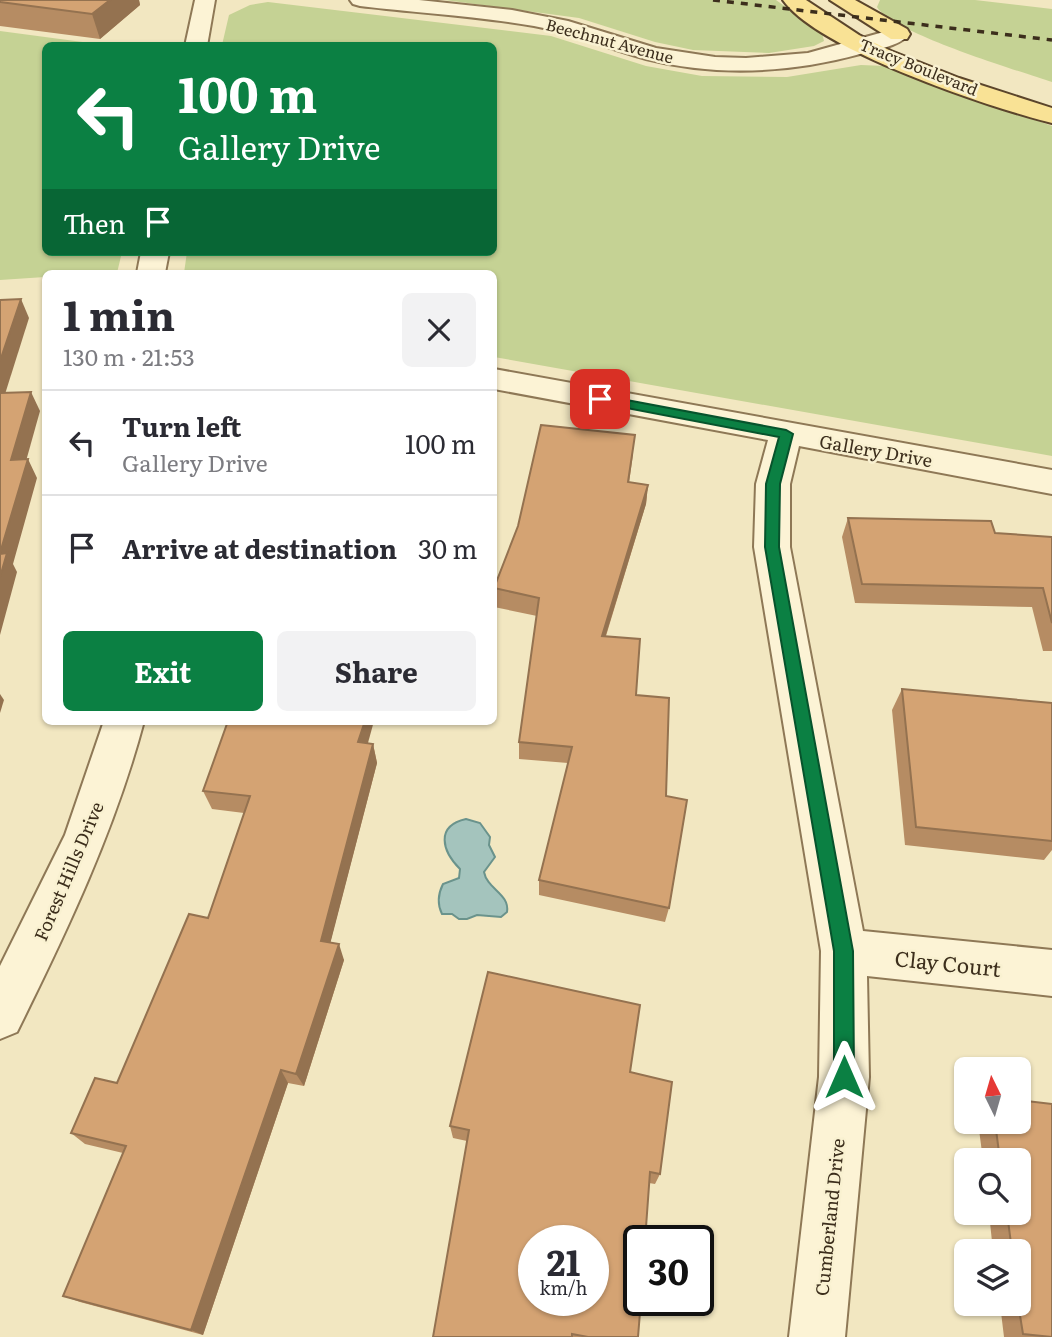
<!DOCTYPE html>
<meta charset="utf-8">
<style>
:root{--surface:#fff;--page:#f2f2f3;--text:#2b2b33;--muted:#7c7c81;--line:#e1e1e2;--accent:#0b8043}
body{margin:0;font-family:Literata,serif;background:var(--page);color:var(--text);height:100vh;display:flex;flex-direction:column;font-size:26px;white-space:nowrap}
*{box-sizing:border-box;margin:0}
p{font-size:23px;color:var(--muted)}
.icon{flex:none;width:38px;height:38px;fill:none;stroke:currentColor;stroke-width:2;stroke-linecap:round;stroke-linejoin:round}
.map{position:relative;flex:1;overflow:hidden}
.panel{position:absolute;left:42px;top:270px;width:455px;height:455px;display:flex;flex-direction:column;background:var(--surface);border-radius:10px;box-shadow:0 2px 5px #0004}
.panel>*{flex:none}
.top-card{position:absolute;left:42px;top:42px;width:455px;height:214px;border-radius:10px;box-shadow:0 2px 5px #0004;background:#0b8043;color:#fff;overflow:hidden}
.needle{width:46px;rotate:355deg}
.buttons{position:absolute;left:954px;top:1057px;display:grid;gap:14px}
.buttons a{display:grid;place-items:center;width:77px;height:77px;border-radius:10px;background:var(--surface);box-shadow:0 2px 5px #0004;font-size:35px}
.speed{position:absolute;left:518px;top:1225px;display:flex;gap:14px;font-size:35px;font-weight:700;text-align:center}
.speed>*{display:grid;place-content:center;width:91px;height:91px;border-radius:50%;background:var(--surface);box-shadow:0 2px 5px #0004;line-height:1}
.speed small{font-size:18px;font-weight:400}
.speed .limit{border:4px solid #111;border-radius:10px;background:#fff;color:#111}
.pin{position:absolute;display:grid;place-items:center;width:60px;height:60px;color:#fff;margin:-30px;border-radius:14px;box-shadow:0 4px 10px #0006}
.me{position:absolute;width:77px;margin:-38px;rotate:0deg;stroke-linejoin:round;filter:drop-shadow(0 0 5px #0008)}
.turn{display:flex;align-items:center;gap:24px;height:147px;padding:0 21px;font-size:32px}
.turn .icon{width:91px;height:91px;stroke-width:2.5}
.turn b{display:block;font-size:49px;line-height:60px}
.then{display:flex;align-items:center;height:66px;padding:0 21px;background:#0003;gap:14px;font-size:26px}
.round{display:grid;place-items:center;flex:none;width:74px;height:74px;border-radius:10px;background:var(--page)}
.headline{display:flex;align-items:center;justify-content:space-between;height:119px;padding:0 21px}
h1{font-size:42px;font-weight:700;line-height:52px}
.action{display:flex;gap:14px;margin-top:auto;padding:14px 21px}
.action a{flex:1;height:80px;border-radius:10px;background:var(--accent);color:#fff;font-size:28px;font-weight:700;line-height:80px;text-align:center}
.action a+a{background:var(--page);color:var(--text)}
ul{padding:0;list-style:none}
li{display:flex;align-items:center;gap:21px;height:105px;padding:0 21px;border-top:2px solid var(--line)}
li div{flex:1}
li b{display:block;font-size:26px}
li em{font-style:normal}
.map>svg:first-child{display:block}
.green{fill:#c5d294}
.water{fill:#a4c4bd;stroke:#6a938c;stroke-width:2}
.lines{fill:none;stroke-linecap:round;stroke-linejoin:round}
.minor-casing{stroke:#8e7856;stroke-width:4}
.primary-casing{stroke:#5b452b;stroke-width:4}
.minor{fill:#fcf3d5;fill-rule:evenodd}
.primary{fill:#f9e295;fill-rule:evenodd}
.rail{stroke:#3c2e1c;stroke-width:3.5;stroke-dasharray:7 7;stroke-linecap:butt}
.wall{fill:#b68c63}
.shaded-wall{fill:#947250}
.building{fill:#d4a373;stroke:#947250;stroke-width:2;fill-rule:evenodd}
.route{fill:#0b8043;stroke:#07532c;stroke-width:2}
.labels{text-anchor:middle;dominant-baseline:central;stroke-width:5;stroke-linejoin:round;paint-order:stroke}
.far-street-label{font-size:16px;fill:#3c2e1c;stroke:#f9f1d1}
.street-label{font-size:18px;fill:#3c2e1c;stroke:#f9f1d1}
.near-street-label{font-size:21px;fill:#3c2e1c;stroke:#f9f1d1}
</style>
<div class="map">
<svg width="1052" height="1337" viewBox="0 0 1052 1337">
<rect width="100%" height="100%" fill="#f2e7c1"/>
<g class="green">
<polygon points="445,0 776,0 822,33 824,41 814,46 769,53 693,50 655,42 579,18"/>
<path d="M880 0H975L1052 9V82C1019 71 892 33 877 7Z"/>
<polygon points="268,2 551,36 646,66 702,76 787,77 861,65 885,66 1052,126 1052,456 494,357 494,273 184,273 187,252 494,252 494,46 222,45 229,15 250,5"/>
<polygon points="0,31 105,45 46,46 46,252 122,252 117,273 46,273 45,277 0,280"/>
</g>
<path class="water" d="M466 819 480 823 490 837 489 845 495 857 484 872C487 889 510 894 507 912L501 917 477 915 467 919H459L452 914H442C437 904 438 894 443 884L459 878 460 869C442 851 435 826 466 819Z"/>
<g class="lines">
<g class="minor-casing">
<g id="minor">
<polygon points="195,0 215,0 207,46 185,46"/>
<path d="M350 0H419L512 10 568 21 656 48 715 57 746 58 808 53 898 28 906 29 909 34C901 46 874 50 860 54 790 73 717 77 646 59 608 49 573 33 534 26 476 16 418 13 360 6L353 4Z"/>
<polygon points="141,252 169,252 165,273 137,273"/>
<polygon points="494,369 1052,470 1052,494 799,446 790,484 790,547 863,931 1052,950 1052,996 867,976 869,1077 845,1337 789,1337 819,1077 821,951 754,547 756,484 768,440 494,389"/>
<path d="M104 721H144C115 830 67 931 17 1032L0 1039V966L65 835Z"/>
</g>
</g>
<g class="primary-casing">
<g id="primary">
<path d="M783 0H806L859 35 891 51 959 78 1052 108V123C991 108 818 50 783 0Z"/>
<polygon points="830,0 855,0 907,29 910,34 907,39 891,39"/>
</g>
</g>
<use href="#minor" class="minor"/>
<use href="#primary" class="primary"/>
<polyline class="rail" points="713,0 1052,40"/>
</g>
<g class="wall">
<polygon points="0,0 139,0 140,5 100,39 0,26"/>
<polygon points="633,454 629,483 648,485 646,504 606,636 636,695 666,796 669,908 665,922 539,895 539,880 568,763 519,759 519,742 537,616 494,607 494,588"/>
<polygon points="848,518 995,533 1052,537 1052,651 1043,651 1032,607 855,603 842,537"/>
<polygon points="902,689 1052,703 1052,850 1044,860 905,845 892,710"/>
<polygon points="368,744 373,744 377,763 330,943 344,960 304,1086 288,1083 203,1335 80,1302 63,1296 123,1153 85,1144 71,1133 117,1083 208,918 244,813 212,809 203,791"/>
<polygon points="630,1072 660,1174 655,1184 649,1183 638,1337 433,1337 467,1141 453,1138 450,1126"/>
<polygon points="978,1122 1018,1122 1052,1337 1004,1337 1000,1304 1018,1304 1018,1251 993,1251 989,1213 1018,1213 1018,1160 983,1160"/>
</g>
<g class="shaded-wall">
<polygon points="110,0 139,0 140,5 100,39 92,14"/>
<polygon points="21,299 29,318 0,410 0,361"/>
<polygon points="31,392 40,411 21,479 11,460"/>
<polygon points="28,459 37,478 13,564 17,572 0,635 0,554"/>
<polygon points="648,485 646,504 600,654 602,636"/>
<polygon points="0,694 4,700 0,713"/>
<polygon points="365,721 374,721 363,761 358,742"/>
<polygon points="373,744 377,763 327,956 321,941"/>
<polygon points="339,944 344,960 304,1086 296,1074"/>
<polygon points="281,1070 288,1083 203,1335 191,1330"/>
</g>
<g class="building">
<polygon points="0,0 110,0 92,14 0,2"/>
<polygon points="21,299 0,361 0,300"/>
<polygon points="31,392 11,460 28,459 0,553 0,393"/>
<polygon points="541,425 635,435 628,482 648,485 602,636 640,639 636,695 669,698 666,796 687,800 669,908 539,880 572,747 519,742 539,598 494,588 518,526"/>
<polygon points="848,518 991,521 995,533 1052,537 1052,623 1043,588 862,584"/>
<polygon points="7,553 0,577 0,554"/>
<polygon points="902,689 1052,703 1052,841 916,827"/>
<polygon points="228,721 365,721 358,742 373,744 321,941 339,944 296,1074 281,1070 191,1330 63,1296 126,1146 71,1133 95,1078 117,1083 189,914 208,918 250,796 203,791"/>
<path d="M488 972 640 1005 630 1072 672 1082 660 1174 650 1172 645 1241H639V1300H641L638 1337H588L572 1334V1337H433L469 1130 450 1126ZM534 1241H593V1300H534Z"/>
<polygon points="1018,1100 1052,1104 1052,1337 1023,1334 1018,1303 1018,1251 1012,1251 1007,1213 1018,1213 1018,1160 1000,1160 995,1122 1018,1122"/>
</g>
<polygon class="route" points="600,395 786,430 793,434 780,484 779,547 853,951 854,1077 851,1084 844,1087 837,1084 834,1077 834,951 765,547 766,484 779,437 595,402 595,396"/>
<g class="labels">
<g class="far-street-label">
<text transform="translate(610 40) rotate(15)">Beechnut Avenue</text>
<text transform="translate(919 66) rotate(22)">Tracy Boulevard</text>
</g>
<g class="street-label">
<text transform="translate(876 450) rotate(10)">Gallery Drive</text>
<text transform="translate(68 871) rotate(-67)">Forest Hills Drive</text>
<text transform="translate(829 1217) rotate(-84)">Cumberland Drive</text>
</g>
<g class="near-street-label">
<text transform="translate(948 962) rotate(6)">Clay Court</text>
</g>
</g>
</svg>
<div class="buttons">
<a><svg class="needle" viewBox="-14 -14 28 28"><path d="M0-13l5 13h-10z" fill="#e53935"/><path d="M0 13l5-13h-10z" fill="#7c7c81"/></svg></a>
<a><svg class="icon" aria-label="search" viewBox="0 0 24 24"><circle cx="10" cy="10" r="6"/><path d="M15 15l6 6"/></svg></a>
<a><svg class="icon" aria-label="layers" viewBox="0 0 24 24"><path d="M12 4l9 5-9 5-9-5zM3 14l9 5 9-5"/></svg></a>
</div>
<div class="speed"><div>21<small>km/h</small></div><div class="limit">30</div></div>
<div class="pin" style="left:600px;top:399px;background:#d93025"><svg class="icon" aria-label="arrive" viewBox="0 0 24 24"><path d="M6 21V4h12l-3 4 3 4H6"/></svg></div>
<svg class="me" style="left:844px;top:1077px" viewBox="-20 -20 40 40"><path d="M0-17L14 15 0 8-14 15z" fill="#0b8043" stroke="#fff" stroke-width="4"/></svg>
<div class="top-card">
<div class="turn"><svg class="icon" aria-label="left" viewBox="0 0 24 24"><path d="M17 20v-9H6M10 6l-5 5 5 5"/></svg><div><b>100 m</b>Gallery Drive</div></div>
<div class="then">Then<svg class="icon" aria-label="arrive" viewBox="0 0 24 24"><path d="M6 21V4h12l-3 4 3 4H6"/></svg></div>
</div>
<section class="panel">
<div class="headline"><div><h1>1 min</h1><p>130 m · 21:53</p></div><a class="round"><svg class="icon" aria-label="close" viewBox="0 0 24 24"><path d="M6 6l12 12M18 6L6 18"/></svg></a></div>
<ul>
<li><svg class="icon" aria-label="left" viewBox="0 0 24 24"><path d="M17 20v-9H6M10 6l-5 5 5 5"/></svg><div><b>Turn left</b><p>Gallery Drive</p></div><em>100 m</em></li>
<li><svg class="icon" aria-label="arrive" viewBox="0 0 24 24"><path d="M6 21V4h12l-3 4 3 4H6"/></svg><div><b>Arrive at destination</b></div><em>30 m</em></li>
</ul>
<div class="action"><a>Exit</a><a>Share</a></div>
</section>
</div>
